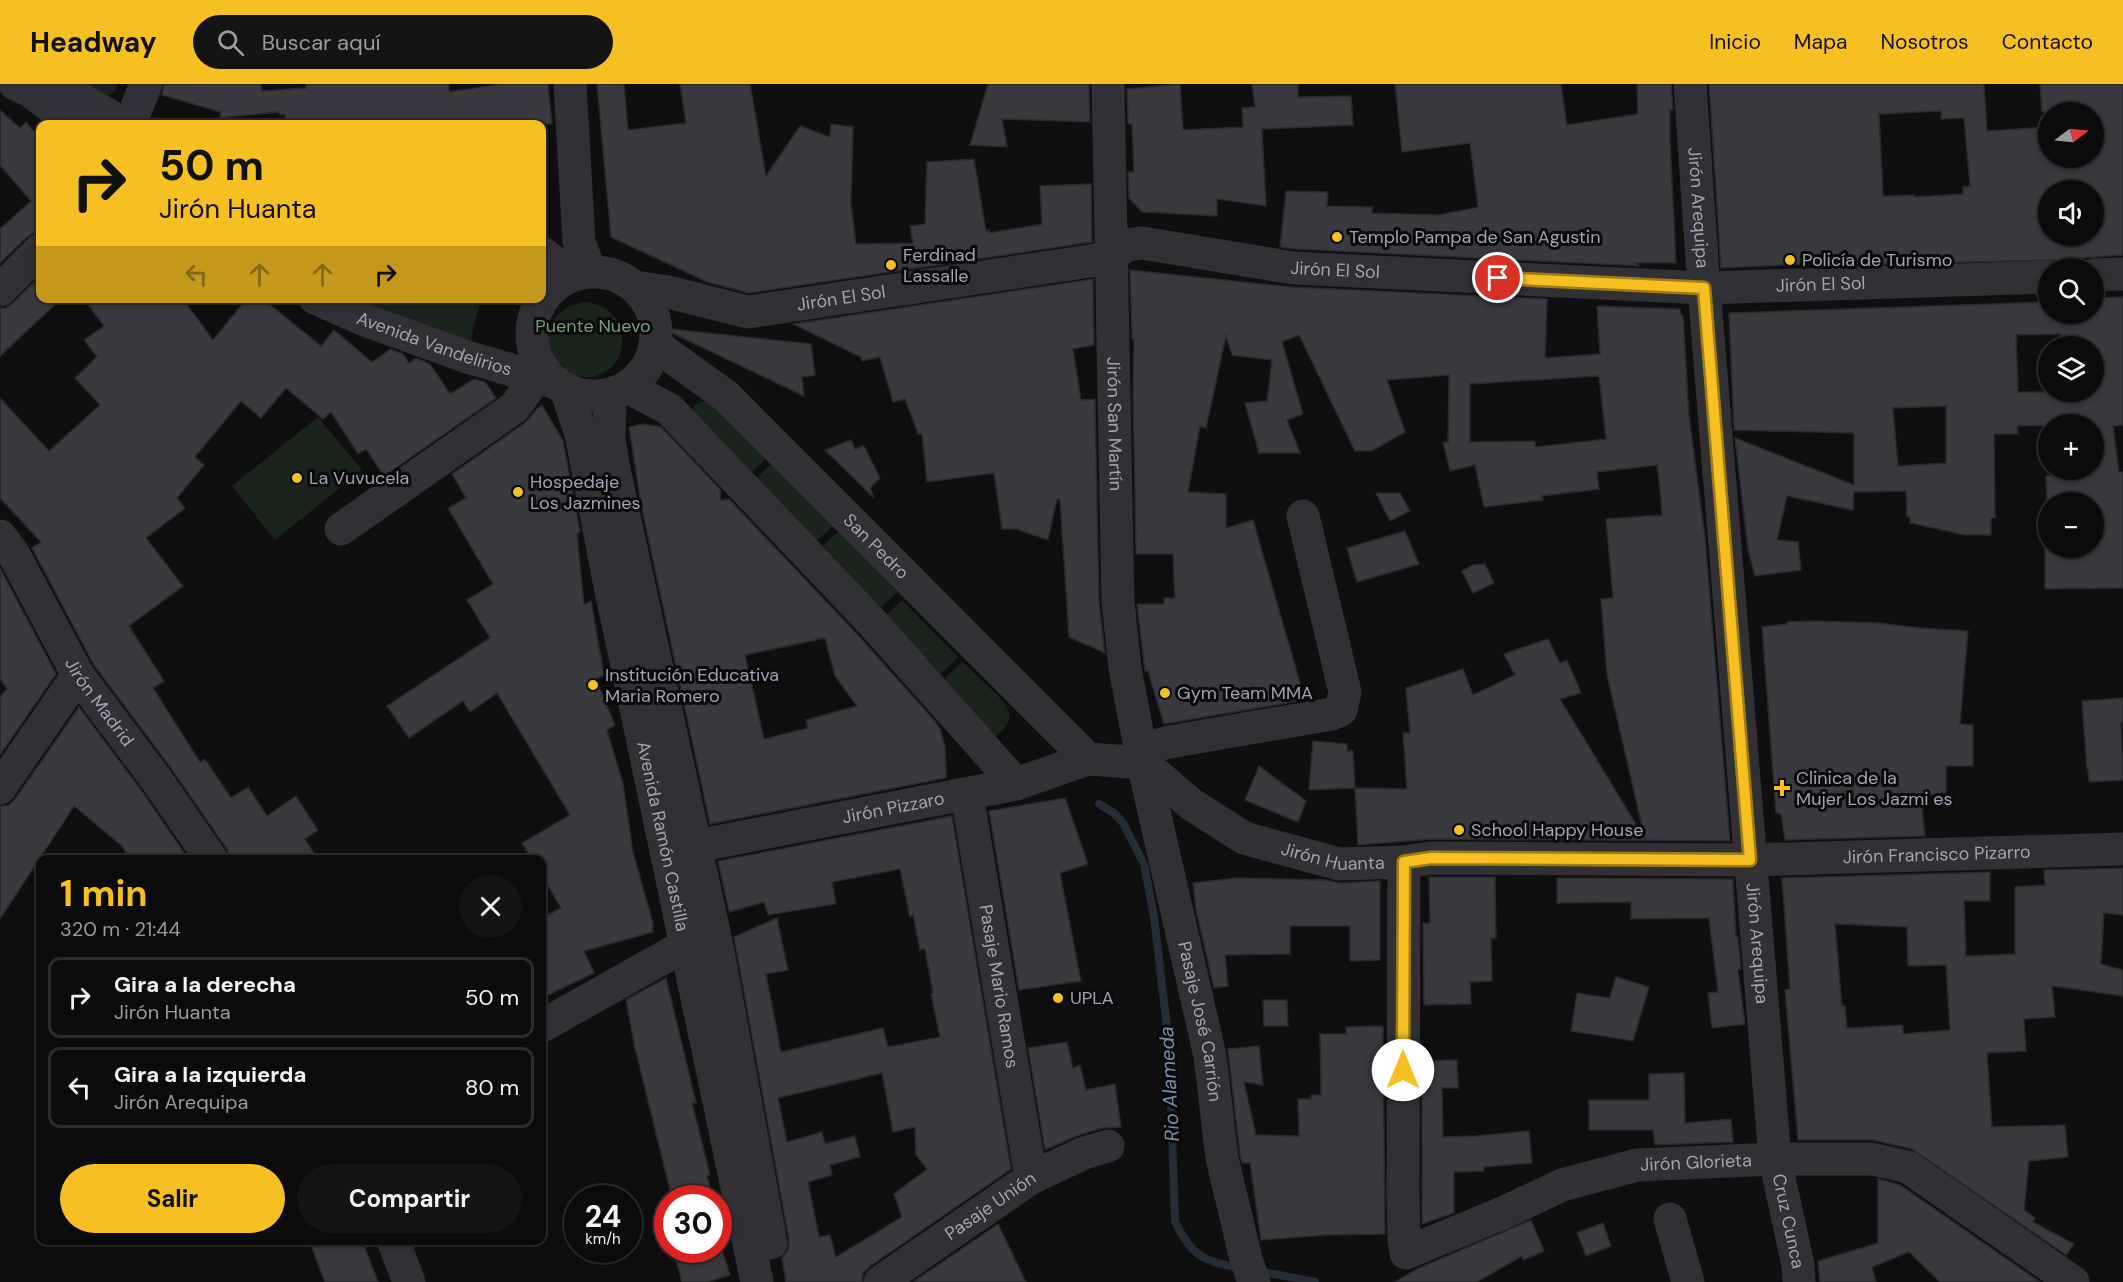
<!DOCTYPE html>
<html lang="es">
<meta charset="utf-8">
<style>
:root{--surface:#0b0b0c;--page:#141415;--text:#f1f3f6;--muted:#9a9b9d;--line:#2b2b2d;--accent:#f6bf22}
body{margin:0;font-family:"DM Sans",sans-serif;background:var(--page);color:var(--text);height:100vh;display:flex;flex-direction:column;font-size:22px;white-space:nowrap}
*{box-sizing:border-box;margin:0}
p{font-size:20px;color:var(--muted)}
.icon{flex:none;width:33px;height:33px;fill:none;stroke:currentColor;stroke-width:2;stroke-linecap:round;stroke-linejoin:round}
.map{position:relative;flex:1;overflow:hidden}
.drawer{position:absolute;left:36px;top:771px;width:510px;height:390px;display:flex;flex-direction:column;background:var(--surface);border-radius:12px;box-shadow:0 3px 9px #0003,0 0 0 2px var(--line)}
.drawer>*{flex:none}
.hud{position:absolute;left:36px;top:36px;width:510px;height:183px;border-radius:12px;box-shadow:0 3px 9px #0003,0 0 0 2px var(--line);background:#f6bf22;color:#111;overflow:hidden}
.needle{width:39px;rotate:74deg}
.controls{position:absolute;left:2038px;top:18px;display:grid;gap:12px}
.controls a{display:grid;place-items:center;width:66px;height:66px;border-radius:50%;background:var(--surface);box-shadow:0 3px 9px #0003,0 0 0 2px var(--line);font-size:30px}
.speed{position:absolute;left:564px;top:1101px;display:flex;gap:12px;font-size:30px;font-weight:700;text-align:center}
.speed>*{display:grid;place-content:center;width:78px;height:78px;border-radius:50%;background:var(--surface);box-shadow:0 3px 9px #0003,0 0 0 2px var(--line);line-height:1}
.speed small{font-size:15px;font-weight:400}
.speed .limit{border:9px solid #d22;background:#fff;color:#111}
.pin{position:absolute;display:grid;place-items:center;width:51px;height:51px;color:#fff;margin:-26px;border:3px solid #fff;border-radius:50%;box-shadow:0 2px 6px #0007}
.me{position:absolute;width:66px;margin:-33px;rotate:0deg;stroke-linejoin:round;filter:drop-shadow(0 0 4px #0008)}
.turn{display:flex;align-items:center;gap:21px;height:126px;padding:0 24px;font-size:27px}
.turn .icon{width:78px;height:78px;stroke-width:2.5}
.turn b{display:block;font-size:42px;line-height:51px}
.lanes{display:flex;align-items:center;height:57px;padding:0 24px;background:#0003;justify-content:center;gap:30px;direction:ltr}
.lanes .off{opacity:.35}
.round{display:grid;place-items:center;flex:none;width:63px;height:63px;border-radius:32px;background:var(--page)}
.summary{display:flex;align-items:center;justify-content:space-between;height:102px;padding:0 24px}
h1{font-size:36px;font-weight:700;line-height:45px;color:var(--accent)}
.primary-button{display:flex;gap:12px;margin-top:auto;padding:12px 24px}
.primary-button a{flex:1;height:69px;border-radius:36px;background:var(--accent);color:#111;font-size:24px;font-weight:700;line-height:69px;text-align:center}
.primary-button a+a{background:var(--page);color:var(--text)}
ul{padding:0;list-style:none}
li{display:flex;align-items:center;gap:18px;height:81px;margin:0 12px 9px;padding:0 12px;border:3px solid var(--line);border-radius:12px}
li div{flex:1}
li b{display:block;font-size:22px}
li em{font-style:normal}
header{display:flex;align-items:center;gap:36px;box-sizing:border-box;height:84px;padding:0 30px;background:var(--accent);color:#111}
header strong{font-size:28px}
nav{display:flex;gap:33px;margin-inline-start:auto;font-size:21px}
.search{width:420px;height:54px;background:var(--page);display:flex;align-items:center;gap:15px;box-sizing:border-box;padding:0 21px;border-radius:33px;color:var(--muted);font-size:22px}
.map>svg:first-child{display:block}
.green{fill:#1b231d}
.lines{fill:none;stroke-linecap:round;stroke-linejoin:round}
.stream{stroke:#252c34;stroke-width:8}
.building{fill:#39393e;stroke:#29292c;stroke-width:1.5;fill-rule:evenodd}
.minor{stroke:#303035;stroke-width:33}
.route-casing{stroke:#a07c16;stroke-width:15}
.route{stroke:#f6bf22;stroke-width:10}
.poi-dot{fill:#f6bf22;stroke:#0a0a0b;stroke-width:2}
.labels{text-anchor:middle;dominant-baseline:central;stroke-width:6;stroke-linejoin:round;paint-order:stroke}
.street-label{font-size:18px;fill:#a0a4b2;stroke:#0a0a0b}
.poi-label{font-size:18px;fill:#a0a4b2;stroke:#0a0a0b;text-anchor:start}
.park-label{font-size:18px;fill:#769e7b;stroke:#0a0a0b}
.water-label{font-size:20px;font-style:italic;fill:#758faf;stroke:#0a0a0b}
</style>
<header>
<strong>Headway</strong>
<div class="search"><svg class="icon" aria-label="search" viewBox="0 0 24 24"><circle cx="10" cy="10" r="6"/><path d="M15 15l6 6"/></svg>Buscar aquí</div>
<nav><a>Inicio</a><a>Mapa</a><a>Nosotros</a><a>Contacto</a></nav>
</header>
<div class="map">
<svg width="2123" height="1198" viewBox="0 0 2123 1198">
<rect width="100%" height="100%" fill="#0f0f10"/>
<g class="green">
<polygon points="66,0 117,0 116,6 107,13"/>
<polygon points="329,215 482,215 474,240 470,265"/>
<path d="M586 218C639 225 631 297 582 293 535 290 537 222 586 218Z"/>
<polygon points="703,317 712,320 767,374 747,393 692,327 695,321"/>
<polygon points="318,333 362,386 275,456 232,402"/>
<polygon points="772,379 835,440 812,461 752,398"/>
<polygon points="840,446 897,508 877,527 818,466"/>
<polygon points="902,516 958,573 935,596 883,534"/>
<path d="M962 578C971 586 981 595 990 604 1008 621 1020 634 995 653L939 600Z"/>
</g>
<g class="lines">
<g class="stream">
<path d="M1099 720 1114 729 1123 739 1144 780 1154 833 1169 960 1175 1137C1192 1173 1202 1176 1240 1184"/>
<polyline points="1259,1187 1315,1198"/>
</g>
</g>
<g class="building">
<polygon points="164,0 261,0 262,7 306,4 306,0 449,0 449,8 501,0 548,0 552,40 289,40 290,36 285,36 285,30 280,31 279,28 220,34 221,28 162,11"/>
<polygon points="597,0 624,0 628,46 686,39 680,0 750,0 766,92 800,42 830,53 831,40 853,43 851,119 856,160 913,159 910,142 925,140 927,78 974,75 986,147 989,146 989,149 1042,140 1040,102 1091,100 1092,158 749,209 707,198 611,153"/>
<polygon points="988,0 1089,0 1090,38 1002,35 1007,63 970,61"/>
<polygon points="1180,0 1183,46 1243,43 1242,24 1255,23 1252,0 1298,0 1298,13 1351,12 1353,41 1262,45 1266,122 1217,115 1217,132 1142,128 1129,114 1128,88 1134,88 1132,40 1128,40 1127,5"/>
<polygon points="1395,0 1561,0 1567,41 1638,30 1637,0 1671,0 1673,26 1670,26 1670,57 1676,179 1635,179 1639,182 1295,165 1280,163 1286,107 1328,108 1327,122 1373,123 1372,129 1439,131 1478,123 1470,59 1402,68"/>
<path d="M1709 0H1984L1987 47 2049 43V74H2094V28H2042L2040 0H2123V171L2054 176 1848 181 1847 178 1721 184ZM1941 27V35L1964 34 1970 102 1963 103V110L1914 113V111L1883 112 1879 30ZM2049 106H2094V152H2049Z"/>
<polygon points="0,26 20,44 26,38 40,55 40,148 35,148 27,153 0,179 0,145 31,117 0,81"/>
<path d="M1130 186 1292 203 1547 215 1545 274 1600 270 1597 222 1680 225 1681 231H1683L1689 332 1705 453 1730 757 1431 755 1358 761 1355 704 1407 705 1403 649H1410L1406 604 1463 585 1473 611 1515 591 1504 570 1548 555 1560 579 1567 576 1581 609 1560 615 1645 755 1607 591 1601 515 1613 514 1606 435 1662 431 1660 405 1657 381 1597 388 1599 405 1542 412 1543 416 1484 423 1475 381 1450 387 1443 358H1448L1449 291 1387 296 1405 348 1372 367H1355L1299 251 1282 258 1303 330 1287 336 1300 369H1259L1245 319 1267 317 1272 276 1232 271 1226 252 1206 344 1200 342 1188 408 1226 410V444L1253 436 1305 616 1164 640 1148 587H1145L1137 520H1164V514H1175L1173 470H1136L1133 311 1134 255H1132ZM1599 292 1606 355 1536 363 1535 357 1470 358V300Z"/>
<polygon points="40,192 40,214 62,214 0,272 0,224 5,224 13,219"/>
<polygon points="1093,195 1094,261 1073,265 1081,316 1095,315 1099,518 1105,569 1069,553 1060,415 1057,415 1048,456 1016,445 1002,445 994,389 927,398 922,350 918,350 905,315 893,318 880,273 862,277 861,273 793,240"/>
<path d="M2123 213V341L2113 342 2119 388H2123V504L2045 505V464H2094V418H2047L2046 392 2080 389V386H2094V340L2017 342 2018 350H1994L1995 434H1991V451H1965L1910 439V433H1907L1906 407 1854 408 1853 426 1787 412 1777 456 1798 458 1801 486 1755 492 1748 466 1735 354 1854 401V349L1734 346 1729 229 2047 218V230H2094V214ZM2060 250 2061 262H2094V308H2018L2016 251ZM1946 322V379L1898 382 1893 324Z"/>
<polygon points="83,214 182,214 213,256 244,218 268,219 321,262 334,246 372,278 391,265 403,270 409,279 416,274 430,280 450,310 474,295 485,298 496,314 384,392 366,365 358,370 331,328 323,335 286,304 261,334 241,317 195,373 204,381 177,414 185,424 146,454 183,502 129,542 164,597 153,604 200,678 205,675 231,714 248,703 267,732 296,712 318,746 305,755 318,776 231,776 227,765 171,684 94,581 32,464 41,458 0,414 0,314 49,367 100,321 75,294 97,273 84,256 104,242"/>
<polygon points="671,245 811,260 815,291 802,293 804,312 670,248"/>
<polygon points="542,321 563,357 580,447 577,450 584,521 591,517 604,591 596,595 615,641 607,646 623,700 633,768 653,839 653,848 584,867 594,889 542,914 542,834 561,824 542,791 542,776 532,776 522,759 570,731 497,609 470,628 463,617 409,654 387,622 490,554 467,516 493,500 448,424 466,414 452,390 526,338 537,325"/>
<path d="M643 340 661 343 720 405 721 416 729 415 856 549 934 636 940 645 945 662 946 694 710 740 642 425 629 343ZM825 554 835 592 857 622 806 636 808 644 764 655 745 571Z"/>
<polygon points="851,356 855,365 864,362 880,394 870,404 874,414 825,366"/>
<polygon points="1376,409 1400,409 1410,427 1390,437"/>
<polygon points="1405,447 1419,480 1357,498 1347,464"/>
<polygon points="1485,480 1494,499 1473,509 1462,487 1473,481"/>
<polygon points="0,484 56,590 0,671 0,613 7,605 0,595"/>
<polygon points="1815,537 1878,539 1920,544 1968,547 1960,640 1973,641 1973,682 1946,682 1946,709 1921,712 1925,752 1785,756 1781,730 1776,729 1762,543 1787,540 1787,538"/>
<polygon points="2123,614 2123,638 2121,638 2123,696 2089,698 2088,686 2087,686 2082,617"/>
<polygon points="79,623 141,706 189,776 130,776 122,762 74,722 0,835 0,722 9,721 15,715"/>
<polygon points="1313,657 1347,660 1347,667 1353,667 1355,704 1309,706"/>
<polygon points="1259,682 1306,717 1298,738 1245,716"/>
<polygon points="1065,714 1088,780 1060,789 1081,897 1019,906 989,727"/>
<path d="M952 732 1011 1085 869 1183 863 1189 862 1198H786L782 1174 788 1166 789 1156 734 853 777 834 788 886 766 890 781 968 883 944 888 963 940 953 931 910 933 909 925 865 920 866 913 831 910 833 900 785 832 798 836 820 768 831 764 818 729 828 718 777ZM882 989 893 1048 915 1043 916 1071 927 1085 894 1110 902 1133 836 1173 830 1151 819 1153 808 1098 832 1091 830 1081 860 1073 855 1052 825 1060 822 1048 787 1058 778 1014Z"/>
<path d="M2123 784V831L2104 829 2101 880 2123 886V912L2052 902 2055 933 2024 935 2026 967 1987 969 1992 1043 2065 1041 2068 1073 2029 1077 2024 1126 2035 1134 2033 1138 2074 1160 2066 1171 1912 1065 1872 1056H1798L1785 906 1790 905 1782 794 1990 788V817H1964L1966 872 2015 870V803L2045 801 2044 786ZM1835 840 1907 843 1908 882 1946 881 1950 946 1903 950V941L1847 944 1845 922H1842Z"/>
<polygon points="1429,793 1495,793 1496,854 1491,854 1492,897 1470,898 1471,920 1424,921 1423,839 1430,839"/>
<polygon points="1237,794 1325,796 1340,799 1380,797 1380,876 1350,877 1350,842 1290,842 1290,870 1225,871 1228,902 1214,904 1196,826 1193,799"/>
<polygon points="1557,794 1733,795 1736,853 1738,853 1741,885 1738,886 1745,940 1712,944 1708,909 1718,908 1709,834 1631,835 1631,818 1557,819"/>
<polygon points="1616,893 1649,903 1633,957 1571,947 1577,909 1610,914"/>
<polygon points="666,894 696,1019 692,1019 710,1091 707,1092 713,1114 672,1114 635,964 626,916"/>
<polygon points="1263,916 1287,916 1288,942 1264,942"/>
<polygon points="1383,942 1385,1150 1326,1151 1261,1156 1250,1079 1242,1079 1240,1071 1228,965 1259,962 1263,1001 1244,998 1256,1051 1299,1052 1298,1015 1311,1015 1311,1011 1321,1011 1320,950 1346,950 1346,943"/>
<polygon points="1067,958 1073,984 1080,981 1086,1006 1115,1000 1121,1043 1103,1044 1079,1051 1045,1066 1028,964"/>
<polygon points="1457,976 1458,1004 1442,1004 1443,1053 1476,1052 1529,1047 1532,1079 1484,1083 1484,1087 1454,1088 1454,1129 1422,1140 1422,977"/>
<polygon points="1684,989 1685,1039 1731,1035 1733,1058 1655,1061 1653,1046 1589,1046 1589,1016 1649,1016 1649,990"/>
<polygon points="1878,1095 1900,1101 2040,1198 1940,1198 1909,1168 1872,1183 1876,1198 1820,1198 1818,1177 1878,1159"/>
<polygon points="1531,1136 1544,1167 1523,1176 1522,1172 1477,1198 1395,1198 1419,1184"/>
<polygon points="1603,1139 1611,1162 1586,1172 1577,1149"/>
<polygon points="998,1140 1026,1198 913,1198"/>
<polygon points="309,1156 362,1156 378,1198 325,1198"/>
<polygon points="676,1166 722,1166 730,1191 707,1198 682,1198 676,1176 680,1175"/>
</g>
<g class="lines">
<g class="minor">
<polyline points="15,0 29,6 73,40"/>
<polyline points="54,0 124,40"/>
<polyline points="570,0 579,158 590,187"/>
<path id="s1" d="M1108 0 1118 518 1125 584 1143 679 1210 972 1222 1074 1246 1175 1254 1198"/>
<path id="s2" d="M1690 0 1704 204 1775 1075 1798 1181 1799 1198"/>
<polyline points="130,40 146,0"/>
<polyline points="542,169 571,191"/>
<circle cx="594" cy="250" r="62"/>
<polyline points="2094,191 2123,190"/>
<path id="s3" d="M635 203 668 208 748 228 1110 174 1125 161 1142 159 1293 184 1704 204 2049 193"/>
<polyline points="0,206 40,166"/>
<path id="s4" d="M315 214 362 235 467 273 556 299"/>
<path id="s5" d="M655 261 726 312 1088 675"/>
<polyline points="627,303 669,325 870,536 1016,700"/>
<path id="s6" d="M566 305 581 350 608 492 757 1198"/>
<polyline points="610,310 609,355 613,381 717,862 771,1159"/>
<polyline points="341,445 515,323 536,293"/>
<path id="s7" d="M0 452 13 469 78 591 156 695 212 776"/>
<polyline points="1141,666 1169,658 1332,630 1341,626 1345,608 1303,432"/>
<polyline points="0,704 78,591"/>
<path id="s8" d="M967 710 1031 1094"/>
<path id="s9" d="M696 762 1016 700 1088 675 1143 679 1191 720 1244 754 1339 780 1404 778 1431 774 1750 776 2123 765"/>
<path id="s10" d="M1404 778 1403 1108 1404 1157 1406 1169 1505 1128 1562 1101 1637 1081 1775 1075H1872L1908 1083 2073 1198"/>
<polyline points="542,942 686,861"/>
<polyline points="1670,1135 1688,1198"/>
<polyline points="393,1156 409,1198"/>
<path id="s11" d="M880 1198 1031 1094 1084 1069 1108 1062"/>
</g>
</g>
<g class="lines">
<g class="route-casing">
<polyline id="route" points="1403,986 1404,778 1431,774 1750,776 1704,204 1498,194"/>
</g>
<use href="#route" class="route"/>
</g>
<g class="poi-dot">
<circle cx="1337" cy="153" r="6"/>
<circle cx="1790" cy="176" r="6"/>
<circle cx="891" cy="181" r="6"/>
<circle cx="297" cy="394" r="6"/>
<circle cx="518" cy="408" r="6"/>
<circle cx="593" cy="601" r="6"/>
<circle cx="1165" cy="609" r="6"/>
<path d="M1779 695h6v6h6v6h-6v6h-6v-6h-6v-6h6z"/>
<circle cx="1459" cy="746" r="6"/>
<circle cx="1058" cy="914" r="6"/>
</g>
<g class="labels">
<g class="street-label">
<text stroke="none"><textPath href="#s2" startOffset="124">Jirón Arequipa</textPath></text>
<text stroke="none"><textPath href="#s3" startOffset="714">Jirón El Sol</textPath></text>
<text stroke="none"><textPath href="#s3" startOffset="1200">Jirón El Sol</textPath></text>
<text stroke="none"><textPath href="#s3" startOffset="210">Jirón El Sol</textPath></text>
<text stroke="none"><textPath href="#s4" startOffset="128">Avenida Vandelirios</textPath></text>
<text stroke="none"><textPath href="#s1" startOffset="340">Jirón San Martín</textPath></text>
<text stroke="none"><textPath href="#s5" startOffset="300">San Pedro</textPath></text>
<text stroke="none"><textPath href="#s7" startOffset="194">Jirón Madrid</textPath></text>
<text stroke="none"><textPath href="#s9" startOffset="201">Jirón Pizzaro</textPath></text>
<text stroke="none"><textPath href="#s6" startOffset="458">Avenida Ramón Castilla</textPath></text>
<text stroke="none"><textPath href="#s9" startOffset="675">Jirón Huanta</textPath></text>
<text stroke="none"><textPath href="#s9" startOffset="1280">Jirón Francisco Pizarro</textPath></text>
<text stroke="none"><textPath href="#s2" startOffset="862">Jirón Arequipa</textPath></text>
<text stroke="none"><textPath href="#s8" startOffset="195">Pasaje Mario Ramos</textPath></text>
<text stroke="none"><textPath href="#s1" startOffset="946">Pasaje José Carrión</textPath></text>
<text stroke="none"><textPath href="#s10" startOffset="698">Jirón Glorieta</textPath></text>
<text stroke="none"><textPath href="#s11" startOffset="134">Pasaje Unión</textPath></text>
<text stroke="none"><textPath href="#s2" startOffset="1142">Cruz Cunca</textPath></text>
</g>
<g class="poi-label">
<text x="1349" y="153">Templo Pampa de San Agustin</text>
<text x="903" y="171">Ferdinad<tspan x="903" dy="21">Lassalle</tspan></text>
<text x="1802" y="176">Policía de Turismo</text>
<text x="309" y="394">La Vuvucela</text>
<text x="530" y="398">Hospedaje<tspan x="530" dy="21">Los Jazmines</tspan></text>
<text x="605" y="591">Institución Educativa<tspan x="605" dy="21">Maria Romero</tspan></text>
<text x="1177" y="609">Gym Team MMA</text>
<text x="1796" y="694">Clinica de la<tspan x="1796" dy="21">Mujer Los Jazmi es</tspan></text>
<text x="1471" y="746">School Happy House</text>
<text x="1070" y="914">UPLA</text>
</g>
<g class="park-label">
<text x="593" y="242">Puente Nuevo</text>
</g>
<g class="water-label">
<text transform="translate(1169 1000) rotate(-93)">Rio Alameda</text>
</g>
</g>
</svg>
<div class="controls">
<a><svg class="needle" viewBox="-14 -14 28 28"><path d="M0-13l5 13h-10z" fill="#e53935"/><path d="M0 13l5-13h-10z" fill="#9a9b9d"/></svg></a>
<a><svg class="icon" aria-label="sound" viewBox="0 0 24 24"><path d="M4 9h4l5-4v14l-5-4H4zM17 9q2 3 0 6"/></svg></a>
<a><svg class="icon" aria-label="search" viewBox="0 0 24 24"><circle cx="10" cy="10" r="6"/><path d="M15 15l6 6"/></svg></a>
<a><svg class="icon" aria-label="layers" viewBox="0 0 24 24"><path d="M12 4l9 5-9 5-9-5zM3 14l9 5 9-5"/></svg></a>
<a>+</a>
<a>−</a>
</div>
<div class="speed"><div>24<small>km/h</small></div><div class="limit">30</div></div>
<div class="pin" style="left:1498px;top:194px;background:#d93025"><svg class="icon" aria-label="arrive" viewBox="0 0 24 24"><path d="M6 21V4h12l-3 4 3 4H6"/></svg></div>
<svg class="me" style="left:1403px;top:986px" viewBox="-20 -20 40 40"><circle r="19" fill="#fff"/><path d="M0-13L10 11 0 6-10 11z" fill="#f6bf22"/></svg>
<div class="hud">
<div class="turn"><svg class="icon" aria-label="right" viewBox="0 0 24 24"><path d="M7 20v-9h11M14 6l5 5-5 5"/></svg><div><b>50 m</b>Jirón Huanta</div></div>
<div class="lanes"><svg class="icon off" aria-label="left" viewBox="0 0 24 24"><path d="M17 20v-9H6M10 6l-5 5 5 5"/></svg><svg class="icon off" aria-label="ahead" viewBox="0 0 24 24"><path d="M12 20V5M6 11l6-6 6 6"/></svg><svg class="icon off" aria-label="ahead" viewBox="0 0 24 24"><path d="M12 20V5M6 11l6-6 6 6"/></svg><svg class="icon" aria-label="right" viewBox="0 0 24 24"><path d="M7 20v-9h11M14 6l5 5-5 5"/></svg></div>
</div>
<section class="drawer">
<div class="summary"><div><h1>1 min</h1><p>320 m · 21:44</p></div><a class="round"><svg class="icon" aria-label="close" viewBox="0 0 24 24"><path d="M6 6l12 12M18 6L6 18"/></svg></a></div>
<ul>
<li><svg class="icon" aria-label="right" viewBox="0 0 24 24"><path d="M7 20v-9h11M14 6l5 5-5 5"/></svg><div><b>Gira a la derecha</b><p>Jirón Huanta</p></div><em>50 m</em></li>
<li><svg class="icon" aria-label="left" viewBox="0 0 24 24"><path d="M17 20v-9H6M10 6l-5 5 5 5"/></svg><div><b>Gira a la izquierda</b><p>Jirón Arequipa</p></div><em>80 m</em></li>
</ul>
<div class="primary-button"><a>Salir</a><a>Compartir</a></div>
</section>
</div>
